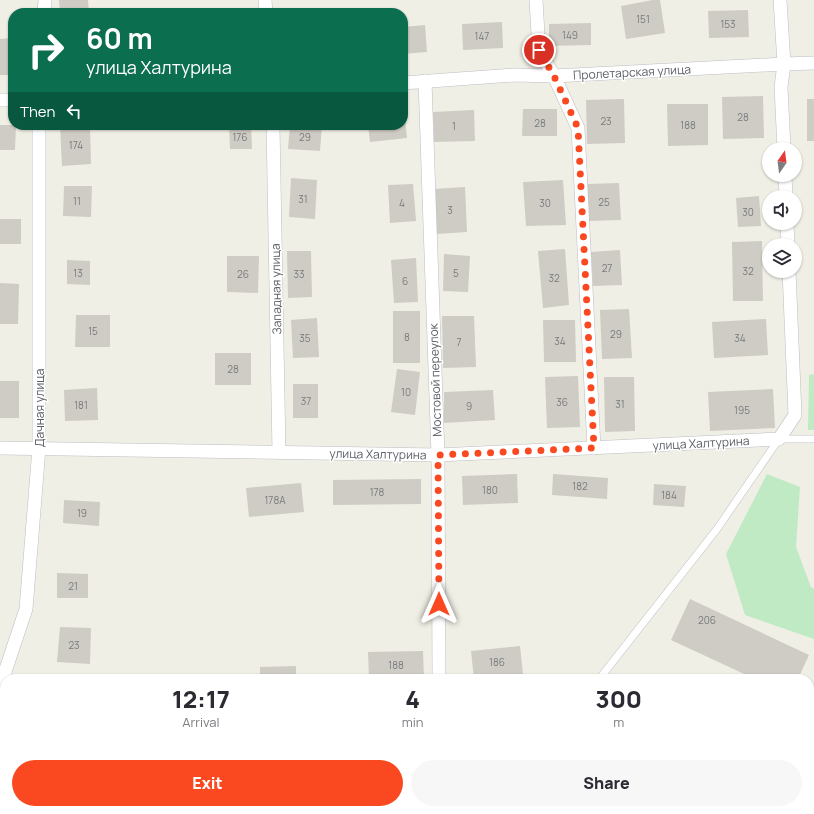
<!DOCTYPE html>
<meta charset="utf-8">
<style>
:root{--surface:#fff;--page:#f7f7f7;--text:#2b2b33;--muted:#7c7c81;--accent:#fa4921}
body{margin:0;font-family:Manrope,sans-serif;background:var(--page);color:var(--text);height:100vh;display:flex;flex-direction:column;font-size:15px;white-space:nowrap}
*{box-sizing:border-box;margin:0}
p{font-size:13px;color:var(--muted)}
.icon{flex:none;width:22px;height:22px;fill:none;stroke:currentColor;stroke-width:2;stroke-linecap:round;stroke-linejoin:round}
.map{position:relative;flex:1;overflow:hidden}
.details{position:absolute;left:0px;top:674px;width:814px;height:140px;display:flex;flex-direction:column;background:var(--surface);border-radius:16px 16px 0 0;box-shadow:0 1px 3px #0004}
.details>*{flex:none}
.guide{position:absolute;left:8px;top:8px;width:400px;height:122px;border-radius:16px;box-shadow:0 1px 3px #0004;background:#0b6e4f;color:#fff;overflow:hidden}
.needle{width:26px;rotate:14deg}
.tools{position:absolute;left:762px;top:142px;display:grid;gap:8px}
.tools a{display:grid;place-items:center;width:40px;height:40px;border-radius:50%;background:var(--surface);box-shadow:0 1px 3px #0004;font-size:20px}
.pin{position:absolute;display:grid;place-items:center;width:34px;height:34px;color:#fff;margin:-17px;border:2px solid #fff;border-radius:50%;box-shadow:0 1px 4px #0007}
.me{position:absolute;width:44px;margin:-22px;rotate:0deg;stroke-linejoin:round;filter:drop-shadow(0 0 3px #0008)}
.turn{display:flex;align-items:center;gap:14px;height:84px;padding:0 12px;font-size:18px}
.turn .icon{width:52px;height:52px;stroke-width:2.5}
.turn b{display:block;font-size:28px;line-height:34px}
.then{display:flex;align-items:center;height:38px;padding:0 12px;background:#0003;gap:8px;font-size:15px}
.eta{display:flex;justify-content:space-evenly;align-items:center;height:68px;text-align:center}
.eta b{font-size:24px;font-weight:800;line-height:28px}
.action{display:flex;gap:8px;margin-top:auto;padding:8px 12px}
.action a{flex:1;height:46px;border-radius:24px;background:var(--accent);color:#fff;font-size:16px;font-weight:800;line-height:46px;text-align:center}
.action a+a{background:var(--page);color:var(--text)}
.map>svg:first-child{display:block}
.green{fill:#bfeac4}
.building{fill:#ceccc4}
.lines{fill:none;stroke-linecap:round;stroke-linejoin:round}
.lane-casing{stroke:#bcbec5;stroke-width:8}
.street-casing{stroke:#bcbec5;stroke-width:14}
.path{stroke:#96c9aa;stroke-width:2.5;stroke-dasharray:4 2;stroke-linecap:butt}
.lane{stroke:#fff;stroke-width:7}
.street{stroke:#fff;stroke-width:13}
.route{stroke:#fa4921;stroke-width:7;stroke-dasharray:0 12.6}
.labels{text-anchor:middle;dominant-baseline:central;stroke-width:3;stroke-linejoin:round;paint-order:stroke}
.number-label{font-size:10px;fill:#787b7e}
.street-label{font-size:12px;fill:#5c6067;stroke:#fff}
</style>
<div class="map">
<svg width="814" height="814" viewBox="0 0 814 814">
<rect width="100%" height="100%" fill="#f0efe5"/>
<g class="green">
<polygon points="814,374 814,430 808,430 809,375"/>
<polygon points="767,474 800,487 796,547 811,587 814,589 814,639 745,615 726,554"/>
<polygon points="265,809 397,809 388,814 291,814"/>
</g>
<g class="building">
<polygon points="59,0 88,0 89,12 60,13"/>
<polygon points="653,0 660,0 665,33 626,39 621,6"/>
<polygon points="748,10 749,37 709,38 708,11"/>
<polygon points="502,22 503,48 463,50 462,24"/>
<polygon points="591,23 591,45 549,46 549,24"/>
<polygon points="425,25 427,52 403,54 403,27"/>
<polygon points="13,38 13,75 0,75 0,39"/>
<polygon points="763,96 764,138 723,139 722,97"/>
<polygon points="624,99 625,143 587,144 586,100"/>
<rect x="807" y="99" width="7" height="42"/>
<polygon points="667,104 708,104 708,145 668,146"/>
<polygon points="403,109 404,109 407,138 370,142 368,125 403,125"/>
<polygon points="523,109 557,109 557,136 522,136"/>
<polygon points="474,110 475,141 434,142 433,112"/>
<polygon points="0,125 16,125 15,150 0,150"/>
<polygon points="60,125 90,125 91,164 62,166"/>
<polygon points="229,125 251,125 252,149 230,149"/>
<polygon points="290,125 322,125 320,151 288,149"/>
<polygon points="291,178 317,180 315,219 289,217"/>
<polygon points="563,180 566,225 526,226 523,182"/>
<polygon points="619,183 621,220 589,221 587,184"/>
<polygon points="413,184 416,221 390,223 388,185"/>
<polygon points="64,186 92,186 91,217 63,216"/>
<polygon points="465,187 467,232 436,234 433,189"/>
<polygon points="759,196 761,226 738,227 736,198"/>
<rect x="0" y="219" width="21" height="25"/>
<polygon points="762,241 763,301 733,301 732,242"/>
<polygon points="565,249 569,305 543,308 538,251"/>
<polygon points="620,250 622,285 593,286 591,252"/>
<polygon points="287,251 311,251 312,297 288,298"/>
<polygon points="444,254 470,256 468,292 443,291"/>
<polygon points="227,256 259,256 258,293 227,292"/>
<polygon points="416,258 418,302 394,303 391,260"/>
<polygon points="67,260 90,261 90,285 67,284"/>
<polygon points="0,283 19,284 18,324 0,324"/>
<polygon points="629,309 632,358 602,359 600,310"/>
<rect x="393" y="311" width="27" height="52"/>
<polygon points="76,315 110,315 110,347 75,347"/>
<polygon points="442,316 474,316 476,367 443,368"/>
<polygon points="317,318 319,357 293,358 291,320"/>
<polygon points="766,319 768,355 714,358 712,322"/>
<polygon points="543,320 575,320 576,362 544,362"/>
<rect x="215" y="353" width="36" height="32"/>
<polygon points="397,369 420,372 415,415 391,412"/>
<polygon points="578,376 580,427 547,428 545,377"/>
<polygon points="604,377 634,377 635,431 605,432"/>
<rect x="0" y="381" width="19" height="37"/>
<rect x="293" y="384" width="25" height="34"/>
<polygon points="97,388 98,420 65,421 64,390"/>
<polygon points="773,389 775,428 710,431 708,392"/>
<polygon points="493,390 495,420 444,423 444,392"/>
<polygon points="517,474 518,503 463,505 462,476"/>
<polygon points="553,474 608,478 607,499 552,495"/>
<polygon points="421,479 421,504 333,505 333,480"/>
<polygon points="301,483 304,512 249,517 246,488"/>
<polygon points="654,484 686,486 684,507 653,505"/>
<polygon points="64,500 100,502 99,526 63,523"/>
<polygon points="57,573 88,574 88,598 57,598"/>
<polygon points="690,599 809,655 798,679 755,679 671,640"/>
<polygon points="60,627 91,628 90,664 57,662"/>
<polygon points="520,646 523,674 474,679 471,651"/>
<polygon points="423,651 424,679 369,679 368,652"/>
<polygon points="296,666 296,679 260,679 260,667"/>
</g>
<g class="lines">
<g class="lane-casing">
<g id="lane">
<polyline points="598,679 600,678 717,529 779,439 814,439"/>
<polyline points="731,809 737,814"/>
<polyline points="660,814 664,809"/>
</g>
</g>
<g class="street-casing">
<g id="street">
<polyline points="265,0 266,13"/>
<polyline points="536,0 539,51 554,76 578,128 594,448"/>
<polyline points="780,0 784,64 781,87 784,149"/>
<polyline points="44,13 45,0"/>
<polyline points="425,81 438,455 439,679"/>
<polyline points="403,83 515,75 554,76 784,64 814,63"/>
<polyline points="0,100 13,100"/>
<polyline points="273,125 279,452"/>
<polyline points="785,175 786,197"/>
<polyline points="787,223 788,245"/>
<polyline points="0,448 438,455 779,439 795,415 789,271"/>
<polyline points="0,687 26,609 39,448 39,125"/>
</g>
</g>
<polyline class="path" points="38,814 50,809"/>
<use href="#lane" class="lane"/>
<use href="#street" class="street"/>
</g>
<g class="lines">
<polyline class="route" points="439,604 438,455 594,448 578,128 554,76 539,50"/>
</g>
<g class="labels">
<g class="number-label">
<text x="643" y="19">151</text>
<text x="728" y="24">153</text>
<text x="570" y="35">149</text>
<text x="482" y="36">147</text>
<text x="743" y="117">28</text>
<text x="606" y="121">23</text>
<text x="540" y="123">28</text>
<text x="688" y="125">188</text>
<text x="454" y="126">1</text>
<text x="240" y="137">176</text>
<text x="305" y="137">29</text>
<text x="76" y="145">174</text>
<text x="303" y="199">31</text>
<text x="77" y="201">11</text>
<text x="604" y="202">25</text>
<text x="402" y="203">4</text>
<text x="545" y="203">30</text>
<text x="450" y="210">3</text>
<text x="748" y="212">30</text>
<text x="607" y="268">27</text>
<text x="748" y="271">32</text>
<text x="78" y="273">13</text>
<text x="456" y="273">5</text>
<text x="243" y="274">26</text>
<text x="299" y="274">33</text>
<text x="554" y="278">32</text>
<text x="405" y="281">6</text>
<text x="93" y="331">15</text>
<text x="616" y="334">29</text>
<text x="407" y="337">8</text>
<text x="305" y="338">35</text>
<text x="740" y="338">34</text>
<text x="560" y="341">34</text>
<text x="459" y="342">7</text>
<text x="233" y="369">28</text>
<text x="406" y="392">10</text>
<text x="306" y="401">37</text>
<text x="562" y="402">36</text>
<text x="620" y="404">31</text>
<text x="81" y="405">181</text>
<text x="469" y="406">9</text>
<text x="742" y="410">195</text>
<text x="580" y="486">182</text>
<text x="490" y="490">180</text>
<text x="377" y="492">178</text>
<text x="669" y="495">184</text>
<text x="275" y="500">178А</text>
<text x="82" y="513">19</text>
<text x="73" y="586">21</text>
<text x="707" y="620">206</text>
<text x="74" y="645">23</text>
<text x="497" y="662">186</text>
<text x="396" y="665">188</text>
</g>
<g class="street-label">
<text transform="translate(632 72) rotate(-3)">Пролетарская улица</text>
<text transform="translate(276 289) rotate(-91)">Западная улица</text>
<text transform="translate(435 380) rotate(-92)">Мостовой переулок</text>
<text transform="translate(39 408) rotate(-90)">Дачная улица</text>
<text transform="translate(701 443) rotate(-3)">улица Халтурина</text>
<text transform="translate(378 454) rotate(1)">улица Халтурина</text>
</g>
</g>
</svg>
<div class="tools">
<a><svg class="needle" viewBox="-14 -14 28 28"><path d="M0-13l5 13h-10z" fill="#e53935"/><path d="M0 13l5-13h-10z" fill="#7c7c81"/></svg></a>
<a><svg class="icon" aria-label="sound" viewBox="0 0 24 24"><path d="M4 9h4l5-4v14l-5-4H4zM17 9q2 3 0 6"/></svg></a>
<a><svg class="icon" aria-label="layers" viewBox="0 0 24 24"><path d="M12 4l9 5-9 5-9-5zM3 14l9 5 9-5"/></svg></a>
</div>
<div class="pin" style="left:539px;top:50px;background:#d93025"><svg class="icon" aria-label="arrive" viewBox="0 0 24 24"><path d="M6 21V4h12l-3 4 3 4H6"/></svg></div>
<svg class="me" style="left:439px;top:604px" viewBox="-20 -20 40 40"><path d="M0-17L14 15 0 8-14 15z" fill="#fa4921" stroke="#fff" stroke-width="4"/></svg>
<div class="guide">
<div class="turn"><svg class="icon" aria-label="right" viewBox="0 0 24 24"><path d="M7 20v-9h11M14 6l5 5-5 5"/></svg><div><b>60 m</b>улица Халтурина</div></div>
<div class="then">Then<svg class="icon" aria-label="left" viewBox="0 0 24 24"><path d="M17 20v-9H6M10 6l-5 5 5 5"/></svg></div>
</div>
<section class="details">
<div class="eta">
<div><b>12:17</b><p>Arrival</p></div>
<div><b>4</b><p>min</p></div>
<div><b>300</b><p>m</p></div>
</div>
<div class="action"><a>Exit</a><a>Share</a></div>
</section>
</div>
